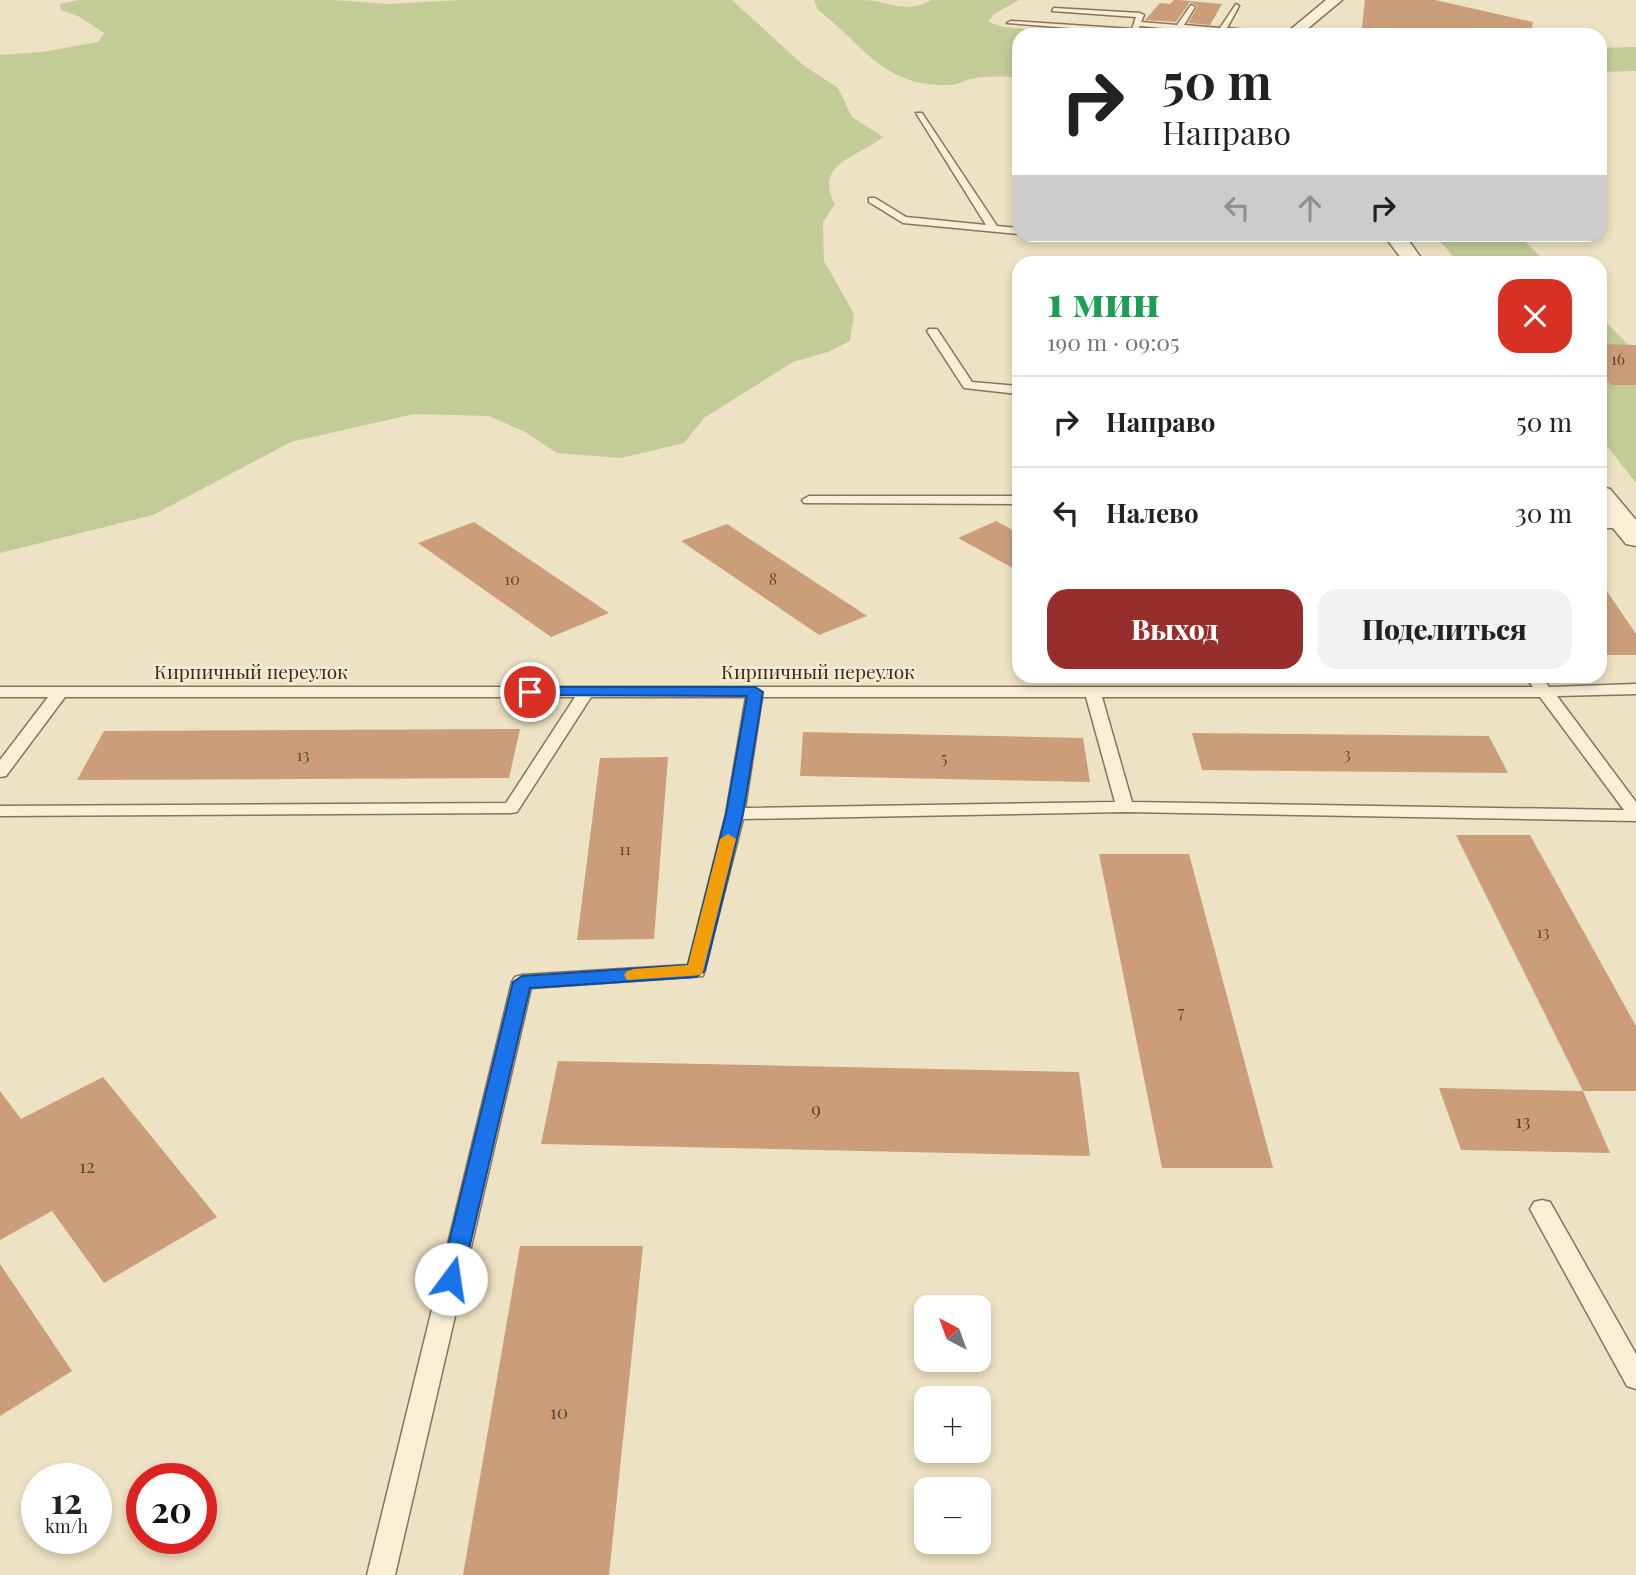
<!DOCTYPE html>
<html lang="ru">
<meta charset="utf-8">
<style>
:root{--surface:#fff;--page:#f2f2f2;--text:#222;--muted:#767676;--line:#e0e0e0;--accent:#962e2b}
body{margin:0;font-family:"Playfair Display",serif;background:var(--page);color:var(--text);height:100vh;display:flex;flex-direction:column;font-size:26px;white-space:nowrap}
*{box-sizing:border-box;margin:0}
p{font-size:23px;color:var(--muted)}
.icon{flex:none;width:38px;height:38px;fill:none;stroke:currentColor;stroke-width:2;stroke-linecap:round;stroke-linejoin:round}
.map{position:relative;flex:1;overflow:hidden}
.details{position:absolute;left:1012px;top:256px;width:595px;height:427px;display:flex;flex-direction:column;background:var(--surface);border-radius:21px;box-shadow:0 4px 10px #0003}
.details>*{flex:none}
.hud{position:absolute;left:1012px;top:28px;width:595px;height:214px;border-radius:21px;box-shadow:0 4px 10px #0003;background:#fff;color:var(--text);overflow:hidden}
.needle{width:46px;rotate:319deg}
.controls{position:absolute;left:914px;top:1295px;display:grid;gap:14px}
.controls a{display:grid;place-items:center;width:77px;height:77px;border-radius:14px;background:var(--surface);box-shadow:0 4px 10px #0003;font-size:35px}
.speed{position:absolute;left:21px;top:1463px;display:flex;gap:14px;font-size:35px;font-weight:700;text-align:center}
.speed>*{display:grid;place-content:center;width:91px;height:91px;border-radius:50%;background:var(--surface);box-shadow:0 4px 10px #0003;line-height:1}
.speed small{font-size:18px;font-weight:400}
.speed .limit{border:10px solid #d22;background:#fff;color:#111}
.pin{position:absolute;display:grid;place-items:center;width:60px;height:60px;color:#fff;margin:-30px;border:4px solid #fff;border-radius:50%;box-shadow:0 2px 7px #0007}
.me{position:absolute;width:77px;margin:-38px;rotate:14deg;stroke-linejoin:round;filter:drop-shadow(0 0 5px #0008)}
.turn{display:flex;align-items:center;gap:24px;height:147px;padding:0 35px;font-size:32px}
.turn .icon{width:91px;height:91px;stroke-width:2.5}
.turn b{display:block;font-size:49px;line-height:60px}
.lanes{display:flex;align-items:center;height:66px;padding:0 35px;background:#0003;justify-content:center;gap:35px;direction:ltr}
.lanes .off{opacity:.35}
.round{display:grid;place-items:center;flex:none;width:74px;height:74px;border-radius:21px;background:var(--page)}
.summary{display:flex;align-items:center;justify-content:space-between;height:119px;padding:0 35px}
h1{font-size:42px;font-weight:800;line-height:52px;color:#1e9e55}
.action{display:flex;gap:14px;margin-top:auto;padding:14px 35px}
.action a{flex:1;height:80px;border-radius:21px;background:var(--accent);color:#fff;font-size:28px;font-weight:800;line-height:80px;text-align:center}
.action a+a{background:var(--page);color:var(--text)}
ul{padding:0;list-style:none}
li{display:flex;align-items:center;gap:21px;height:91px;padding:0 35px;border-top:2px solid var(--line)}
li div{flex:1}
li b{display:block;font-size:26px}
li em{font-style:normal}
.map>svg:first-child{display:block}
.green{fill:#c3cb97}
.building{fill:#cb9e79}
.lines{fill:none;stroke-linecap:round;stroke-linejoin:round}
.lane-casing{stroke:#87745a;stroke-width:3}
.street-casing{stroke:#87745a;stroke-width:3}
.lane{fill:#f8efd6;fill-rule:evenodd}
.street{fill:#f8efd6;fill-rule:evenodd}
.route{fill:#1a73e8;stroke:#114b97;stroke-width:2}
.slow{fill:#f59e0b}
.labels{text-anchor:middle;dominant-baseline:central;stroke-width:5;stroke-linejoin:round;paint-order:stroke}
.number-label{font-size:16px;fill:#5c4835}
.street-label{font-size:19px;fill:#372b1e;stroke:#f5ecd2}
.near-number-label{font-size:19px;fill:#5c4835}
</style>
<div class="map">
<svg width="1636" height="1575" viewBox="0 0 1636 1575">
<rect width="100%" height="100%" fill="#ede2c3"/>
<g class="green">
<path d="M79 0H331L389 4 462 0H732L803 65 838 88 852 117 883 137C857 158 813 163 835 204L823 222 824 261 854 314 850 341 828 352 793 362 704 418 684 443 621 458 557 453 525 432 489 416 414 414 291 442 153 515 0 553V55L42 52 98 42 104 33 80 17 61 10 60 4Z"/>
<path d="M814 0C831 0 848 0 865 0 889 1 906 15 931 0H1019L994 14 988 22 1004 27 1100 35H1018V78C1001 76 987 76 970 79 963 81 957 85 949 85 883 87 865 46 818 10Z"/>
<polygon points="1636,47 1636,71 1600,72 1600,48"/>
<polygon points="1435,235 1518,235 1546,262 1458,262"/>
<polygon points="1600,316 1636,353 1636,483 1600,437"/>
</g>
<g class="building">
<polygon points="1174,0 1179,0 1222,4 1210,25 1188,23 1198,6 1190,2 1176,22 1145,20 1160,3 1170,4"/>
<polygon points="1365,0 1435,0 1533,22 1531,35 1361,35"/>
<polygon points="1600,344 1636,345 1636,385 1611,385 1600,371"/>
<polygon points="996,521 1018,533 1018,571 958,538"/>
<polygon points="474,522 609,613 551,637 418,543"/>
<polygon points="727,524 812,580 867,616 819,635 681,541"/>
<polygon points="1600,581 1636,634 1636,655 1600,655"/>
<polygon points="520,729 509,778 77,780 104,731"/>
<polygon points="803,732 1083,738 1090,782 800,776"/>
<polygon points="1192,733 1489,736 1508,773 1202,770"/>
<polygon points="668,757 654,939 577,940 600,758"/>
<polygon points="1456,835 1530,835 1636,1026 1636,1091 1583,1091"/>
<polygon points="1099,854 1189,854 1273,1168 1162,1168"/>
<polygon points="558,1061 1079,1072 1090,1156 541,1144"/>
<polygon points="103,1077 217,1217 104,1283 52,1211 0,1240 0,1091 21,1119"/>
<polygon points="1439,1088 1583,1091 1610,1153 1461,1150"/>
<polygon points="520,1246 643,1246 609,1575 463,1575"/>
<polygon points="0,1264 72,1371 0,1416"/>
</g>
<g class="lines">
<g class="lane-casing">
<g id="lane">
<polygon points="1236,4 1239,6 1227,28 1294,35 1225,33 1216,35 1218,32 1181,29 1178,35 1172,35 1174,29 1140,26 1135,33 1007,23 1011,21 1132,29 1136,17 1052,11 1054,8 1140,13 1144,15 1141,22 1177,25 1191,5 1195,7 1184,25 1220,28"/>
<polygon points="916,113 922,113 997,226 1018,228 1018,234 903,223 869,202 869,198 875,198 906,217 986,225"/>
<polygon points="929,329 937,329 972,382 1018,386 1018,394 964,388 927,331"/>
<polygon points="809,496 1018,496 1018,504 804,503 802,500"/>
<polygon points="1600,520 1626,520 1633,524 1626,528 1600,528"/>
<path d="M1525 676H1541L1549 687 1636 684V694L1557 696 1636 802V821L1125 812 743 819 703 976 531 988 395 1575H367L512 982 515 977 522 975 688 965 726 814 746 697H591L517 812 511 813 0 816V806L506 803 575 697H65L6 776 0 777V760L48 697H0V687H1533ZM762 697H1086L1115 802 745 808ZM1102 697H1540L1624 810 1132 802Z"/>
<polygon points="1542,1200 1550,1202 1636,1354 1636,1389 1627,1386 1530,1209 1534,1202"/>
</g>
</g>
<g class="street-casing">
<g id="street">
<polygon points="1326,0 1342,0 1300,35 1284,35"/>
<polygon points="1383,234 1404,234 1424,262 1404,262"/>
<polygon points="1600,487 1610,489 1636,520 1636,546 1626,544 1600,512"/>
</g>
</g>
<use href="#lane" class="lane"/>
<use href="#street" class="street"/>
</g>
<polygon class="route" points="530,687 755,687 763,692 743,814 705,971 696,977 530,988 462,1279 459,1285 451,1288 443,1285 440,1279 513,982 522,976 688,965 726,814 747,696 525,695 523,692"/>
<polygon class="slow" points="728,834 736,839 702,975 627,980 624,975 627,971 634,969 688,965 720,839"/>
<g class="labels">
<g class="number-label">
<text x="1618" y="358">16</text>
<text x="512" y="578">10</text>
<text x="773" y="578">8</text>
<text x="1347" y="753">3</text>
<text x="303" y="754">13</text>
<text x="944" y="757">5</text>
<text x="625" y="848">11</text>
<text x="1543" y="931">13</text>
<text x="1181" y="1011">7</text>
</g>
<g class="street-label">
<text x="251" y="671">Кирпичный переулок</text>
<text x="818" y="671">Кирпичный переулок</text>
</g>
<g class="near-number-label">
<text x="816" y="1108">9</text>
<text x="1523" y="1120">13</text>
<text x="87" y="1165">12</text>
<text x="559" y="1411">10</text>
</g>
</g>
</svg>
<div class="controls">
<a><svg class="needle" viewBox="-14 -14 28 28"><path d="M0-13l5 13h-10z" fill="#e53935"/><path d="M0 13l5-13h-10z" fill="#767676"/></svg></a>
<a>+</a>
<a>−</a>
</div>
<div class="speed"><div>12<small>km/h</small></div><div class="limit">20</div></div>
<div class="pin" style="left:530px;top:692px;background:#d93025"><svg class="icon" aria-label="arrive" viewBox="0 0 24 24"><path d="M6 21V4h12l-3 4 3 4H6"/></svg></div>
<svg class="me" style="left:451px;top:1279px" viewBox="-20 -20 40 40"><circle r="19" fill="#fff"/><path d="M0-13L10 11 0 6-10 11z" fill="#1a73e8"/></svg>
<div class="hud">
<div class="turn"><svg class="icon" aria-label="right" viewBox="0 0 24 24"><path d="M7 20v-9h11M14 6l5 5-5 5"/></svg><div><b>50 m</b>Направо</div></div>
<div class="lanes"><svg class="icon off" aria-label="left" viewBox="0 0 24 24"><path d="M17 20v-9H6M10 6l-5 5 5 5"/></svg><svg class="icon off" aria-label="ahead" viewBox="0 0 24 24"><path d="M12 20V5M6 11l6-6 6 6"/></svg><svg class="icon" aria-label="right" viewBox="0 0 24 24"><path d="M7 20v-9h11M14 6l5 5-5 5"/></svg></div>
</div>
<section class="details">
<div class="summary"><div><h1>1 мин</h1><p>190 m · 09:05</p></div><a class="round" style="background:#d93025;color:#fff"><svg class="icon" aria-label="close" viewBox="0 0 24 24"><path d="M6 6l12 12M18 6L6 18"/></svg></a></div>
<ul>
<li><svg class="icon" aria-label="right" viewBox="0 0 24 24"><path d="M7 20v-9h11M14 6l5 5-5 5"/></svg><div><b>Направо</b></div><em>50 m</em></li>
<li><svg class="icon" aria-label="left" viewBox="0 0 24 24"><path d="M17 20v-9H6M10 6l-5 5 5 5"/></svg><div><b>Налево</b></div><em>30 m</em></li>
</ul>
<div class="action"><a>Выход</a><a>Поделиться</a></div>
</section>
</div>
